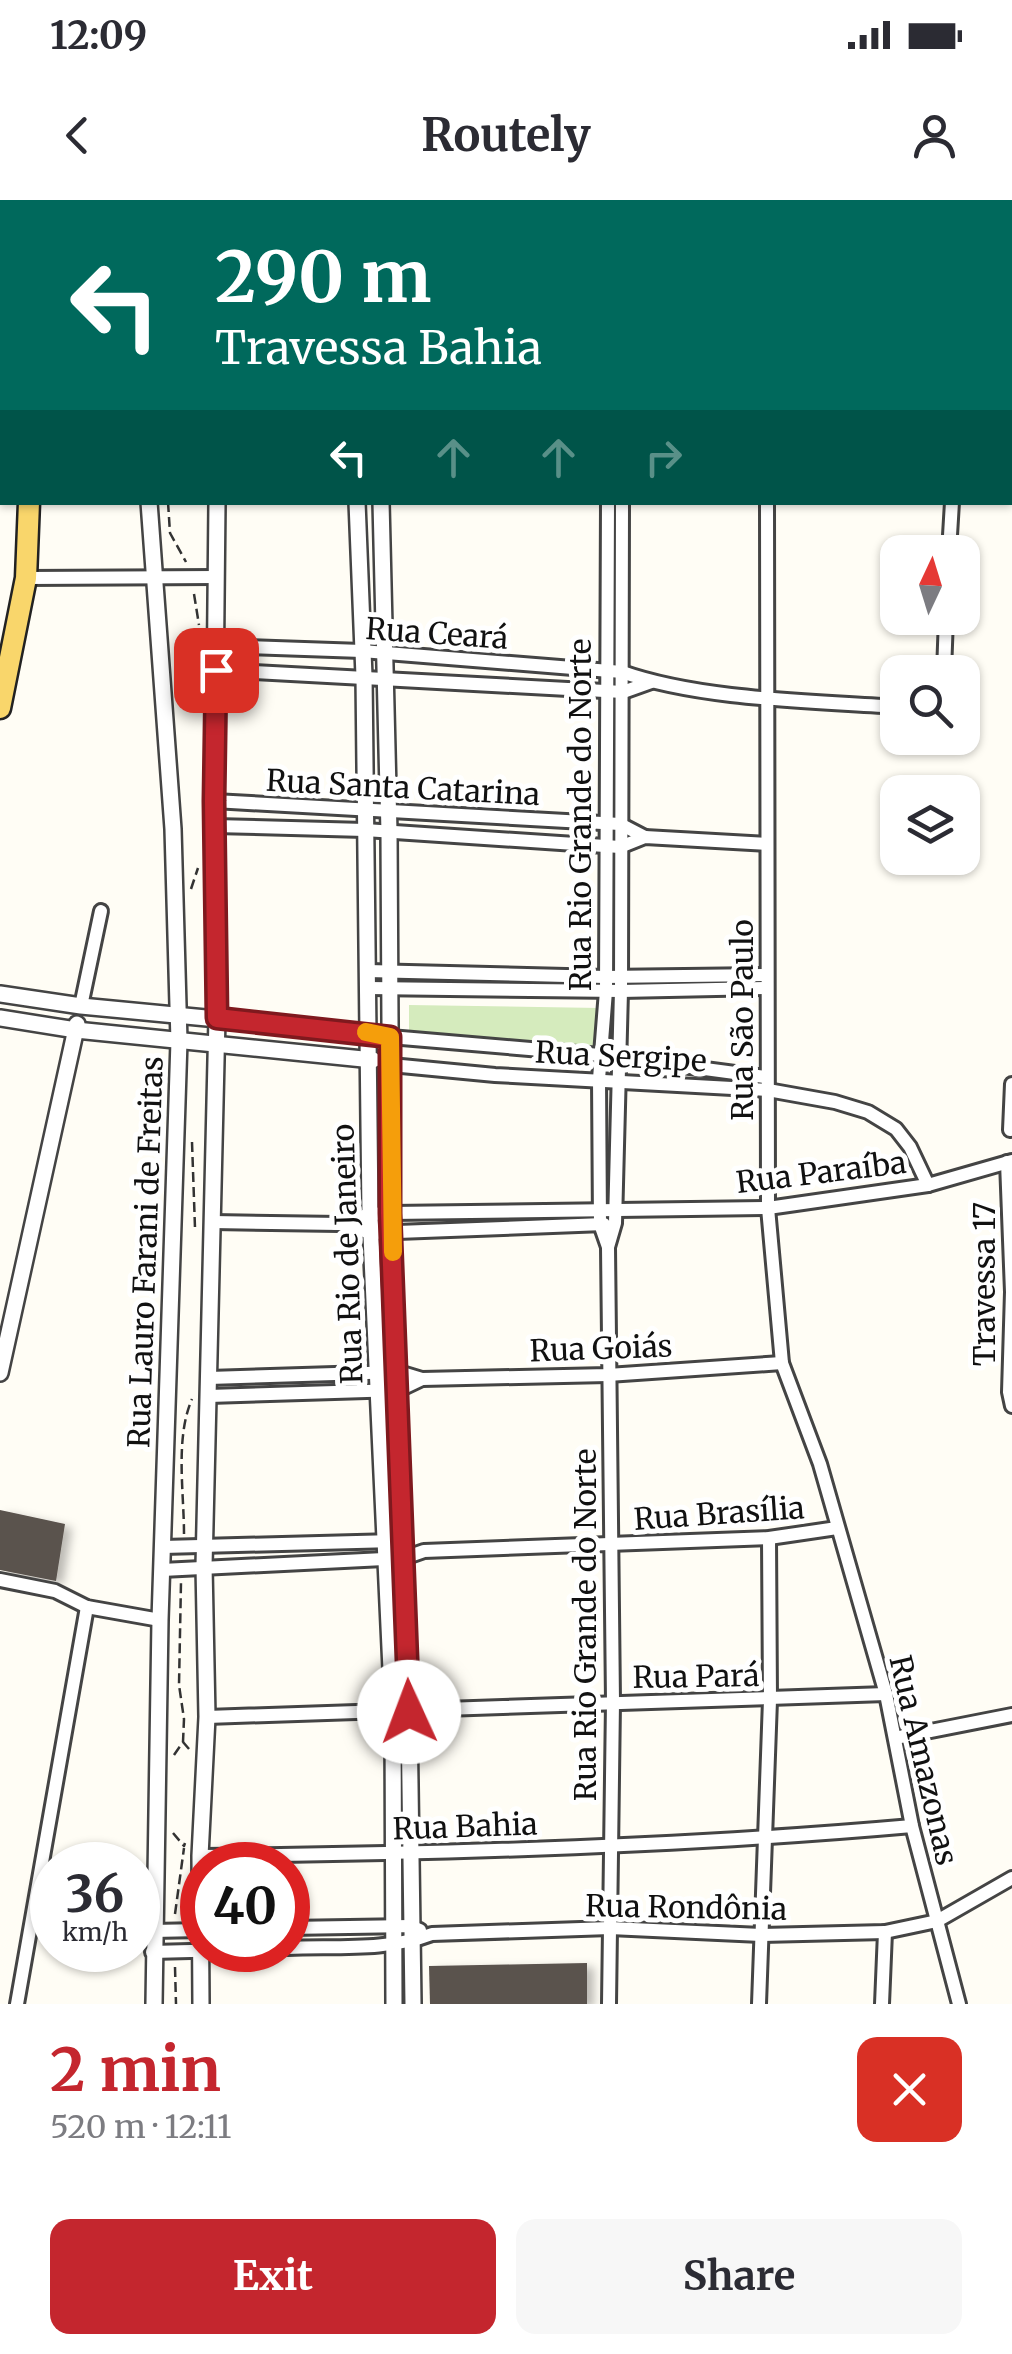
<!DOCTYPE html>
<meta charset="utf-8">
<style>
:root{--surface:#fff;--page:#f7f7f7;--text:#2b2b33;--muted:#7c7c81;--accent:#c4262e}
body{margin:0;font-family:Merriweather,serif;background:var(--page);color:var(--text);height:100vh;display:flex;flex-direction:column;font-size:38px;white-space:nowrap}
*{box-sizing:border-box;margin:0}
p{font-size:32px;color:var(--muted)}
.icon{flex:none;width:55px;height:55px;fill:none;stroke:currentColor;stroke-width:2;stroke-linecap:round;stroke-linejoin:round}
.map{position:relative;height:1804px;overflow:hidden}
.sheet{display:flex;flex-direction:column;background:var(--surface);flex:1}
.sheet>*{flex:none}
.top-card{position:absolute;left:0px;top:0px;width:1012px;height:305px;box-shadow:0 2px 8px #0004;background:#00695c;color:#fff;overflow:hidden}
.needle{width:65px;rotate:4deg}
.tools{position:absolute;left:880px;top:335px;display:grid;gap:20px}
.tools a{display:grid;place-items:center;width:100px;height:100px;border-radius:20px;background:var(--surface);box-shadow:0 2px 8px #0004;font-size:50px}
.speed{position:absolute;left:30px;top:1642px;display:flex;gap:20px;font-size:50px;font-weight:700;text-align:center}
.speed>*{display:grid;place-content:center;width:130px;height:130px;border-radius:50%;background:var(--surface);box-shadow:0 2px 8px #0004;line-height:1}
.speed small{font-size:25px;font-weight:400}
.speed .limit{border:15px solid #d22;background:#fff;color:#111}
.pin{position:absolute;display:grid;place-items:center;width:85px;height:85px;color:#fff;margin:-42px;border-radius:20px;box-shadow:0 5px 15px #0006}
.me{position:absolute;width:110px;margin:-55px;rotate:358deg;stroke-linejoin:round;filter:drop-shadow(0 0 8px #0008)}
.turn{display:flex;align-items:center;gap:35px;height:210px;padding:0 50px;font-size:45px}
.turn .icon{width:130px;height:130px;stroke-width:2.5}
.turn b{display:block;font-size:70px;line-height:85px}
.lanes{display:flex;align-items:center;height:95px;padding:0 50px;background:#0003;justify-content:center;gap:50px;direction:ltr}
.lanes .off{opacity:.35}
.round{display:grid;place-items:center;flex:none;width:105px;height:105px;border-radius:20px;background:var(--page)}
.summary{display:flex;align-items:center;justify-content:space-between;height:170px;padding:0 50px}
h1{font-size:60px;font-weight:700;line-height:75px;color:var(--accent)}
.action{display:flex;gap:20px;margin-top:auto;padding:20px 50px}
.action a{flex:1;height:115px;border-radius:20px;background:var(--accent);color:#fff;font-size:40px;font-weight:700;line-height:115px;text-align:center}
.action a+a{background:var(--page);color:var(--text)}
.status{display:flex;justify-content:space-between;align-items:center;height:70px;padding:0 50px;background:var(--surface);direction:ltr}
.status svg{height:28px;fill:currentColor}
header{display:flex;justify-content:space-between;align-items:center;height:130px;padding:0 50px;background:var(--surface);font-size:45px;font-weight:700}
.map>svg:first-child{display:block}
.green{fill:#d5ebbd}
.building{fill:#5a524d;filter:url(#shadow)}
.lines{fill:none;stroke-linecap:round;stroke-linejoin:round}
.minor-casing{stroke:#444;stroke-width:18}
.tertiary-casing{stroke:#444;stroke-width:20}
.primary-casing{stroke:#222;stroke-width:25}
.path{stroke:#333;stroke-width:2.5;stroke-dasharray:10 5;stroke-linecap:butt}
.minor{stroke:#fff;stroke-width:12}
.tertiary{stroke:#fff;stroke-width:15}
.primary{stroke:#f9d66b;stroke-width:20}
.route-casing{stroke:#7f191e;stroke-width:25}
.route{stroke:#c4262e;stroke-width:18}
.slow{stroke:#f59e0b;stroke-width:18}
.labels{text-anchor:middle;dominant-baseline:central;stroke-width:10;stroke-linejoin:round;paint-order:stroke}
.street-label{font-size:30px;fill:#111;stroke:#fff}
</style>
<div class="status"><b>12:09</b><svg viewBox="0 0 49 12"><path d="M0 12V9h3v3zM5 12V6h3v6zM10 12V3h3v9zM15 12V0h3v12zM26 1h20v11H26zM47 4h2v5h-2z"/></svg></div>
<header><svg class="icon" aria-label="back" viewBox="0 0 24 24"><path d="M15 5l-7 7 7 7"/></svg>Routely<svg class="icon" aria-label="person" viewBox="0 0 24 24"><circle cx="12" cy="8" r="4"/><path d="M4 21q1-7 8-7t8 7"/></svg></header>
<div class="map">
<svg width="1012" height="1804" viewBox="0 0 1012 1804">
<defs>
<filter id="shadow"><feDropShadow dx="7" dy="4" stdDeviation="5" flood-color="#0004"/></filter>
</defs>
<rect width="100%" height="100%" fill="#fffdf5"/>
<polygon class="green" points="409,805 600,808 597,846 409,834"/>
<g class="building">
<polygon points="0,1310 65,1324 56,1381 0,1370"/>
<polygon points="587,1763 587,1804 430,1804 429,1766"/>
</g>
<g class="lines">
<g class="minor-casing">
<g id="minor">
<polyline points="1003,0 1004,2"/>
<polyline points="45,2 45,0"/>
<polyline points="614,2 614,0"/>
<polyline points="765,2 765,0"/>
<polyline points="967,2 967,0"/>
<polyline points="1010,13 1012,16"/>
<polyline points="1010,258 1012,258"/>
<polyline points="1010,273 1012,273"/>
<polyline points="608,302 606,791 599,879 600,1024 608,1047"/>
<polyline points="767,302 768,1008 782,1163 820,1264 886,1494 912,1626 959,1804"/>
<polyline points="949,352 952,302"/>
<polyline points="26,378 217,377"/>
<path d="M217 446 362 451 622 472C701 500 813 501 898 507"/>
<polyline points="217,470 623,492 651,482"/>
<polyline points="944,472 946,418"/>
<polyline points="214,601 620,624 645,637"/>
<polyline points="214,626 365,630 620,647 645,637 767,644"/>
<polyline points="368,771 605,777 767,775"/>
<polyline points="368,788 621,791 767,788"/>
<polyline points="81,806 101,711"/>
<polyline points="390,837 600,855 765,877"/>
<polyline points="391,865 495,875 768,890 835,902 868,912 896,929 910,947 928,985"/>
<polyline points="1010,930 1012,884"/>
<polyline points="1007,962 1012,1092 1009,1192 1012,1206"/>
<polyline points="213,1022 340,1024 371,1033 604,1024"/>
<polyline points="340,1024 370,1014 391,1013 768,1008 928,985 1012,961"/>
<polyline points="209,1178 399,1172 422,1179 608,1175 782,1163"/>
<polyline points="209,1196 399,1190 422,1179"/>
<polyline points="163,1347 394,1341"/>
<polyline points="162,1370 404,1358 424,1351 769,1338 837,1328"/>
<polyline points="0,1380 55,1391 87,1407 160,1420"/>
<polyline points="207,1517 886,1494"/>
<polyline points="895,1538 1012,1515"/>
<path d="M200 1656C438 1654 675 1647 912 1626"/>
<polyline points="288,1728 410,1726 420,1730"/>
<polyline points="152,1731 202,1730"/>
<path d="M288 1748C335 1746 388 1751 432 1734L610 1728 761 1735 885 1732 937 1721 1012 1678"/>
<polyline points="152,1752 229,1750"/>
<polyline points="17,1804 87,1407"/>
<polyline points="609,1804 613,1502 608,1047 615,1023 621,791 622,302"/>
<polyline points="759,1804 770,1500 769,1338"/>
<polyline points="882,1804 885,1732"/>
</g>
</g>
<g class="tertiary-casing">
<g id="tertiary">
<polyline points="131,0 131,2"/>
<polyline points="214,0 214,2"/>
<polyline points="346,0 346,2"/>
<polyline points="368,0 368,2"/>
<polyline points="149,302 173,629 179,841 160,1420 154,1804"/>
<polyline points="357,302 364,476 370,1014 393,1513 394,1804"/>
<polyline points="381,302 389,632 391,1013 409,1512 413,1804"/>
<polyline points="0,794 81,806 374,834"/>
<polyline points="0,818 76,830 373,860"/>
<polyline points="0,1173 77,824"/>
<polyline points="201,1804 200,1656 207,1517 204,1366 217,818 214,601 217,302"/>
</g>
</g>
<g class="primary-casing">
<g id="primary">
<polyline points="0,148 2,157"/>
<polyline points="0,209 2,209"/>
<polyline points="0,262 2,262"/>
<polyline points="0,508 26,378 29,302"/>
</g>
</g>
<g class="path">
<polyline points="168,302 170,333 186,362"/>
<polyline points="194,394 199,425"/>
<polyline points="191,689 198,668"/>
<polyline points="192,942 195,1028"/>
<path d="M184 1334C184 1292 175 1238 192 1199"/>
<polyline points="183,1542 189,1549"/>
<polyline points="174,1555 183,1542 184,1519 179,1485 181,1382"/>
<polyline points="173,1633 184,1646 185,1643"/>
<polyline points="175,1714 184,1648"/>
<polyline points="175,1767 176,1804"/>
</g>
<use href="#minor" class="minor"/>
<use href="#tertiary" class="tertiary"/>
<use href="#primary" class="primary"/>
</g>
<g class="lines">
<g class="route-casing">
<polyline id="route" points="216,470 214,601 217,818 390,837 390,1013 409,1512"/>
</g>
<use href="#route" class="route"/>
<polyline class="slow" points="366,832 390,837 393,1052"/>
</g>
<g class="labels">
<g class="street-label">
<text transform="translate(437 433) rotate(4)">Rua Ceará</text>
<text transform="translate(403 587) rotate(3)">Rua Santa Catarina</text>
<text transform="translate(580 615) rotate(-90)">Rua Rio Grande do Norte</text>
<text transform="translate(742 820) rotate(-90)">Rua São Paulo</text>
<text transform="translate(621 856) rotate(3)">Rua Sergipe</text>
<text transform="translate(821 972) rotate(-7)">Rua Paraíba</text>
<text transform="translate(145 1052) rotate(-88)">Rua Lauro Farani de Freitas</text>
<text transform="translate(347 1054) rotate(-92)">Rua Rio de Janeiro</text>
<text transform="translate(984 1084) rotate(-90)">Travessa 17</text>
<text transform="translate(601 1148) rotate(-2)">Rua Goiás</text>
<text transform="translate(719 1313) rotate(-4)">Rua Brasília</text>
<text transform="translate(585 1425) rotate(-90)">Rua Rio Grande do Norte</text>
<text transform="translate(696 1476) rotate(-1)">Rua Pará</text>
<text transform="translate(924 1560) rotate(77)">Rua Amazonas</text>
<text transform="translate(465 1626) rotate(-2)">Rua Bahia</text>
<text transform="translate(686 1707) rotate(1)">Rua Rondônia</text>
</g>
</g>
</svg>
<div class="tools">
<a><svg class="needle" viewBox="-14 -14 28 28"><path d="M0-13l5 13h-10z" fill="#e53935"/><path d="M0 13l5-13h-10z" fill="#7c7c81"/></svg></a>
<a><svg class="icon" aria-label="search" viewBox="0 0 24 24"><circle cx="10" cy="10" r="6"/><path d="M15 15l6 6"/></svg></a>
<a><svg class="icon" aria-label="layers" viewBox="0 0 24 24"><path d="M12 4l9 5-9 5-9-5zM3 14l9 5 9-5"/></svg></a>
</div>
<div class="speed"><div>36<small>km/h</small></div><div class="limit">40</div></div>
<div class="pin" style="left:216px;top:470px;background:#d93025"><svg class="icon" aria-label="arrive" viewBox="0 0 24 24"><path d="M6 21V4h12l-3 4 3 4H6"/></svg></div>
<svg class="me" style="left:409px;top:1512px" viewBox="-20 -20 40 40"><circle r="19" fill="#fff"/><path d="M0-13L10 11 0 6-10 11z" fill="#c4262e"/></svg>
<div class="top-card">
<div class="turn"><svg class="icon" aria-label="left" viewBox="0 0 24 24"><path d="M17 20v-9H6M10 6l-5 5 5 5"/></svg><div><b>290 m</b>Travessa Bahia</div></div>
<div class="lanes"><svg class="icon" aria-label="left" viewBox="0 0 24 24"><path d="M17 20v-9H6M10 6l-5 5 5 5"/></svg><svg class="icon off" aria-label="ahead" viewBox="0 0 24 24"><path d="M12 20V5M6 11l6-6 6 6"/></svg><svg class="icon off" aria-label="ahead" viewBox="0 0 24 24"><path d="M12 20V5M6 11l6-6 6 6"/></svg><svg class="icon off" aria-label="right" viewBox="0 0 24 24"><path d="M7 20v-9h11M14 6l5 5-5 5"/></svg></div>
</div>
</div>
<section class="sheet">
<div class="summary"><div><h1>2 min</h1><p>520 m · 12:11</p></div><a class="round" style="background:#d93025;color:#fff"><svg class="icon" aria-label="close" viewBox="0 0 24 24"><path d="M6 6l12 12M18 6L6 18"/></svg></a></div>
<div class="action"><a>Exit</a><a>Share</a></div>
</section>
